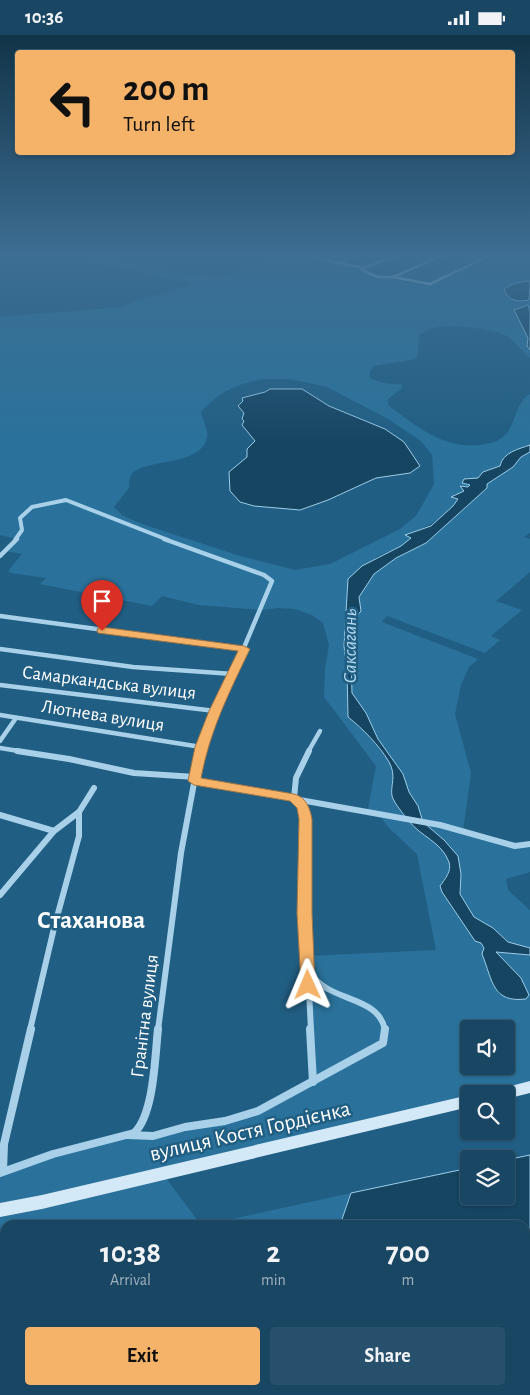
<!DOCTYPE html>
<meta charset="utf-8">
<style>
:root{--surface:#194662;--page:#26506b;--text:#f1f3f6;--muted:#9fb1be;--line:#375e77;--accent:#f5b369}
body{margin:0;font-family:"Alegreya Sans",sans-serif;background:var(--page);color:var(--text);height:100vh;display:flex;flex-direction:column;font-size:19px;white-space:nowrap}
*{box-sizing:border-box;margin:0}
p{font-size:16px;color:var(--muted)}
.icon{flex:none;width:28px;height:28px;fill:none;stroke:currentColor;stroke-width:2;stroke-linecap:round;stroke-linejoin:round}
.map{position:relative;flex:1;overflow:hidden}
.sheet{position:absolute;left:0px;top:1185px;width:530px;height:175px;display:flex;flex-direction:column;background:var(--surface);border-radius:15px 15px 0 0;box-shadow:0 1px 4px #0004,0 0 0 1px var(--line)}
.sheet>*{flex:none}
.banner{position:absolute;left:15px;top:15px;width:500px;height:105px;border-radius:5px;box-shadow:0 1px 4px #0004,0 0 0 1px var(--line);background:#f5b369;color:#111;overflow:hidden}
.buttons{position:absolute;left:460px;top:985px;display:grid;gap:10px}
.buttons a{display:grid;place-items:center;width:55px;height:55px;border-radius:5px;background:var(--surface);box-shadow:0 1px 4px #0004,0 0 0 1px var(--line);font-size:25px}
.pin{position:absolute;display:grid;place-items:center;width:42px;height:42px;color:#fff;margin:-51px -21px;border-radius:50% 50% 50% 0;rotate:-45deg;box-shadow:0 0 5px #0007}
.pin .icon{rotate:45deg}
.me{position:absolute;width:55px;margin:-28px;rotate:359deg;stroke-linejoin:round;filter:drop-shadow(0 0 4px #0008)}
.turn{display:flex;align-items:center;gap:18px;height:105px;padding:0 25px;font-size:22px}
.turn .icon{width:65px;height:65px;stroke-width:2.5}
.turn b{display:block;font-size:35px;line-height:42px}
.eta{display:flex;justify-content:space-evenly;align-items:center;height:85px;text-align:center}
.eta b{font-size:30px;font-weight:700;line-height:35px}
.cta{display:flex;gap:10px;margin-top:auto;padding:10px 25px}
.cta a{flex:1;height:58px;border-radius:5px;background:var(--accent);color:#111;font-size:20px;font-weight:700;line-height:58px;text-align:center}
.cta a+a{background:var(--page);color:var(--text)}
.status{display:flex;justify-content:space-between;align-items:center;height:35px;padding:0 25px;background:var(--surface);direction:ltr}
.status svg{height:14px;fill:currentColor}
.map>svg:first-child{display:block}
.green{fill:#2a729b;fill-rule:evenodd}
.water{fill:#164562;stroke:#9cceea}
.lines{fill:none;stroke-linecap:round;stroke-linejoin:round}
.street-far4{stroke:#a8d1e9;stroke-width:2.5}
.street-far3{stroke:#a8d1e9;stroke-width:4}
.street-far2{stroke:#a8d1e9;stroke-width:4.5}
.street-far1{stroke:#a8d1e9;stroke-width:6}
.street{stroke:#a8d1e9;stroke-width:8}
.secondary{fill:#d3e9f7;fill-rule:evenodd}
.route{fill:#f5b369;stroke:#9f7444}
.labels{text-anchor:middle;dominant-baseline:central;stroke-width:5;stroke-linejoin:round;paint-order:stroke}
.street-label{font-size:19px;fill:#fff;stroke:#215e83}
.water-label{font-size:20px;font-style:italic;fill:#b3daf0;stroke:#215e83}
.near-street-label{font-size:22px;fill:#fff;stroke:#215e83}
.near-quarter-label{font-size:25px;font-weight:bold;fill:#fff;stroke:#215e83}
</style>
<div class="status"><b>10:36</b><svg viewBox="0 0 49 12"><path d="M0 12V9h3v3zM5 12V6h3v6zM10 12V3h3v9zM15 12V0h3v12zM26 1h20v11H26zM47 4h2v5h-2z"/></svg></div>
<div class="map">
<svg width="530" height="1360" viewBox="0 0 530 1360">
<rect width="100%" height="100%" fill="#215e83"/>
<g class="green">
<path d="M56 219H89L132 227 153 233 212 242 223 241 277 219H320L313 222 314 224 361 233 363 237C370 241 426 251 432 249 465 239 493 207 530 222V246L515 248 529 265 530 261V277L528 270 514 275 528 303 527 313 530 315V323C522 317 515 306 507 301 493 293 444 288 429 294 425 296 422 299 419 301L418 318 416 324 374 331 370 336V343C380 348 390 350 402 349V353L388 364V370C416 391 443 414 480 410 490 409 501 406 507 398 516 386 516 367 530 359V410L522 412 501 431 483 437 468 452H461L465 455 452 462 458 464C445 483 427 492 406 500L412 503 401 511 376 522 347 576 344 611 347 634 348 682C363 694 379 710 389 727 397 741 390 750 392 761 394 768 404 780 409 786 421 802 441 806 449 827 452 836 444 843 440 851L447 865 475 906 481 907 484 913 482 919 498 958 513 965 526 964 529 960 521 943 495 916 530 920V1053L506 1059H469V1067L163 1139 201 1190H5V1210H0V1138L107 1104 145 1102 225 1086 313 1047 307 921 436 915 417 819 389 793 380 781 367 779 376 731 324 662 325 635 329 610 323 588 312 580 295 574 279 573 261 575 198 570 162 561 152 571 40 549 46 543 11 538 8 536 22 519 5 516 16 504 0 500V282L121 272 138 265 194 249ZM263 344H289L327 352 388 384 421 406 432 420 434 449 416 481 400 494 330 529 295 535 240 521 139 488 122 480 114 472 129 453C129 448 129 443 132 439 145 423 200 432 207 403 209 395 202 385 201 377 221 356 235 350 263 344ZM469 994H506V1031H469Z"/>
<polygon points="530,417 530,498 524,502 530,504 530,537 496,566 522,575 491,601 500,605 485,618 387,581 382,587 478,624 469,632 461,650 455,679 471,738 463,796 515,811 530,809 530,837 506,844 508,855 530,875 530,913 509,907 493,893 474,882 460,859 461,839 444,805 423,787 418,771 409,757 403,739 378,704 366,678 351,658 350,590 361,576 359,562 374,539 396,523 426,508 468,471 486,449 513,432 521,422"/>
<polygon points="351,1158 340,1190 205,1190"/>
<polygon points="231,1355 303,1355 301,1360 230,1360"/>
</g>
<g class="water">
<path d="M530 246 529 265C517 267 508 266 504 254 512 248 520 247 530 246Z"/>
<polygon points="528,270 530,277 530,315 527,311 528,303 514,275"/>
<polygon points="270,354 302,354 329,371 385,394 404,407 420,431 410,438 376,443 328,465 300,475 254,471 240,467 230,456 229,437 247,422 247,414 255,406 242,390 244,386 242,384 244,378 238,371 243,366 242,363 265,357"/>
<path d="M530 410V417L521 422 513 432 487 449V453L426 508 396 523 374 539 359 562 361 576 350 590 352 658 366 678 378 704 403 739 409 757 418 771 423 787 444 805 458 821 461 839 460 859 474 882 493 893 508 907 530 913V920L496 917 521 943 529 960 526 964C492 968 493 946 482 919L484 913 481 908 475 906 442 857 440 851C445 844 452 836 449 827 441 806 421 802 409 786 404 780 394 768 392 761 390 751 397 741 389 727 379 710 363 694 348 682L347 634 344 611 348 544 362 531 401 511 411 503 405 500 431 491 453 471 458 464 451 462 464 456 460 451 468 452 470 450 462 448 464 444 478 443 483 437 500 431C503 417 519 414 530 410Z"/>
<polygon points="530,1120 530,1360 301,1360 303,1355 525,1355 525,1190 340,1190 351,1158 469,1133 469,1161 506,1161 506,1125"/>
</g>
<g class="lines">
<g class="street-far4">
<polyline points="313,223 364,233 362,235 378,242 393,242 430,249 493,219"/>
<polyline points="337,228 358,219"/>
<polyline points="364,233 400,219"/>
<polyline points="393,242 446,219"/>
</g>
<polyline class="street-far3" points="15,505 22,495 20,483 32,472 66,465 168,505"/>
<g class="street-far2">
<polyline points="164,504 264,540 272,546 200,717"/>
<polyline points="0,521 17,504"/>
<polyline points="0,581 245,614"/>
<polyline points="0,614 133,632 233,639"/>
<polyline points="0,650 215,676"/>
<polyline points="0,680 201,712"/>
<polyline points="0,706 16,683"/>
<polyline points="0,713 25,717"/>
<polyline points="308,717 320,696"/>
</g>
<g class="street-far1">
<polyline points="17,716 69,724 134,738 195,742"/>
<polyline points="309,716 296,743 294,763 303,772 305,778 305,878 311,995"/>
<polyline points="194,746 440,790 515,811 530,809"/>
<polyline points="0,780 54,796"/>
<polyline points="0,860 54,796 79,777"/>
<path d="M307 937C314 943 320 950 328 954 349 966 380 968 385 995"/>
<polyline points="30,995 54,893 79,801 79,777 94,753"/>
<polyline points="158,995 181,818 200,716"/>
</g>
<g class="street">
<polyline points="310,994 313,1047"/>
<polyline points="128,1100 153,1101 185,1092 225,1086 258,1076 383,1008 385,994"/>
<polyline points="3,1136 4,1109 31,994"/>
<path d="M0 1138 53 1119 134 1098C154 1080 155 1021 158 994"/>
</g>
<g class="secondary">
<polygon points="530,1046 530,1058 506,1064 506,1059 494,1059 496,1055"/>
<polygon points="469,1060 469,1072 42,1174 0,1182 0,1168 42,1160"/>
</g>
</g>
<linearGradient id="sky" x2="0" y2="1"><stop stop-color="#123448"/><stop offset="0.54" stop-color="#3d6e93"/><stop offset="1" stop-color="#3d6e93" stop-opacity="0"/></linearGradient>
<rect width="530" height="409" fill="url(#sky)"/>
<path class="route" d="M102 592 244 611 250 614C229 658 210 695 201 743L294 759C306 762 310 773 312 784V878L315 950 313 954 308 956 303 954 301 950 297 878 299 784 297 773 290 766 194 750 188 746 195 712 209 676 238 616 98 598 97 596 98 593Z"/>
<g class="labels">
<g class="street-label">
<text transform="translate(109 648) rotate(7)">Самаркандська вулиця</text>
<text transform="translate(103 681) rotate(9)">Лютнева вулиця</text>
<text transform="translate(145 981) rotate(-83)">Гранітна вулиця</text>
</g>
<g class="water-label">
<text transform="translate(350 611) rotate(-90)">Саксагань</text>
</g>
<g class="near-street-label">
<text transform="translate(250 1096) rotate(-13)">вулиця Костя Гордієнка</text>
</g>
<g class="near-quarter-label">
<text x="91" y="885">Стаханова</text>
</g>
</g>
</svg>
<div class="buttons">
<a><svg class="icon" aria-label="sound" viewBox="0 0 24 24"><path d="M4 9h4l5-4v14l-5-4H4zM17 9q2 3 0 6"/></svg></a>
<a><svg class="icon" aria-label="search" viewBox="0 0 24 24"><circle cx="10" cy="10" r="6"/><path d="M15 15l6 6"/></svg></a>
<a><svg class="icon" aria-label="layers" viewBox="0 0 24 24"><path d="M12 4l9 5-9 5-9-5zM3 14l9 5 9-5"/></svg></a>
</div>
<div class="pin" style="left:102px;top:596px;background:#d93025"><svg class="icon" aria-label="arrive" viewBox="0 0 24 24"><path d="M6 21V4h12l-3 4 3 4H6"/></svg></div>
<svg class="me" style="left:308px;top:950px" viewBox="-20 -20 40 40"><path d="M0-17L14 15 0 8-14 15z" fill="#f5b369" stroke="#fff" stroke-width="4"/></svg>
<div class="banner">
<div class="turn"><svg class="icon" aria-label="left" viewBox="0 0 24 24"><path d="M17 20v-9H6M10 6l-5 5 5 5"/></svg><div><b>200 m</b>Turn left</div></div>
</div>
<section class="sheet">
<div class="eta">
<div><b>10:38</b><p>Arrival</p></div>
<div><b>2</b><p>min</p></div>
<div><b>700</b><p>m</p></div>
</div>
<div class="cta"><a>Exit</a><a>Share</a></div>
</section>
</div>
